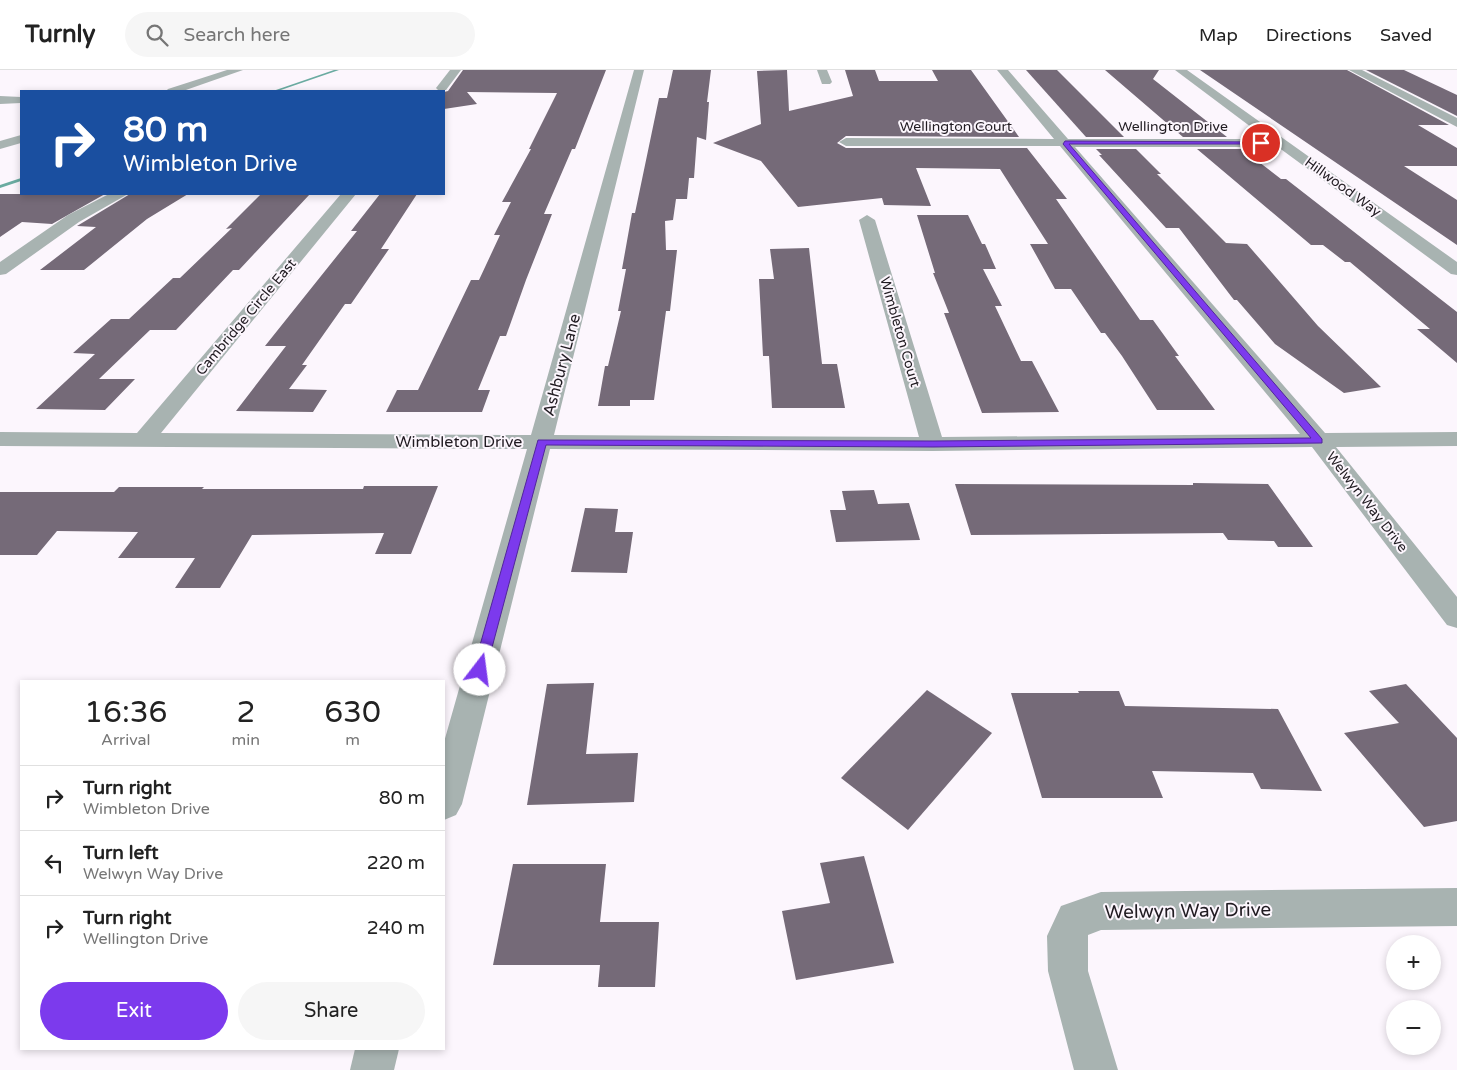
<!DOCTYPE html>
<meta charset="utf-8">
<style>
:root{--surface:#fff;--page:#f6f6f6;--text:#222;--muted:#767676;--line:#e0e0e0;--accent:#7c3aed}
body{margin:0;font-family:"Varela Round",sans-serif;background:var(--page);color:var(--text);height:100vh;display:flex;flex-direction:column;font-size:19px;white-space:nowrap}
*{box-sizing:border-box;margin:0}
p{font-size:16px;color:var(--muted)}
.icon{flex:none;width:28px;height:28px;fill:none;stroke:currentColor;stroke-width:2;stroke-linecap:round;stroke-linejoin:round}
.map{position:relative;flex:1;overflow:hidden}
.sheet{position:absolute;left:20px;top:610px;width:425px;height:370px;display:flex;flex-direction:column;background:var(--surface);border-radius:0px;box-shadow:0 2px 8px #0003}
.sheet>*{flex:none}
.guide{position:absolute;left:20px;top:20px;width:425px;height:105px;border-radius:0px;box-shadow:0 2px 8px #0003;background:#1a4fa0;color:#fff;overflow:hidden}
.tools{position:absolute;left:1386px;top:865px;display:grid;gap:10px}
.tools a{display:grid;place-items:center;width:55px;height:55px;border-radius:50%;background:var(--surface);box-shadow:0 2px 8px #0003;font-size:25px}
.pin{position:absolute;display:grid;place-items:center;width:42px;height:42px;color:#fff;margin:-21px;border:2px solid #fff;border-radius:50%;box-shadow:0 1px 5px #0007}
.me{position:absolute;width:55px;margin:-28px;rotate:15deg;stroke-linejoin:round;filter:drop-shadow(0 0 4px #0008)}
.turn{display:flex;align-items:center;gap:18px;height:105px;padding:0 20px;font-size:22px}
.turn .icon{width:65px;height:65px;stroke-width:2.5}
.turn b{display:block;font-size:35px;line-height:42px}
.eta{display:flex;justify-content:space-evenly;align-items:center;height:85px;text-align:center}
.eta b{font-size:30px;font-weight:600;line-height:35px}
.button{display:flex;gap:10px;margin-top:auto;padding:10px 20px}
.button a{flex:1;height:58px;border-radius:30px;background:var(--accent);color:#fff;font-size:20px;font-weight:600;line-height:58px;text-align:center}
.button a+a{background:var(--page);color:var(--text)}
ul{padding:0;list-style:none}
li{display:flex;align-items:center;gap:15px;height:65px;padding:0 20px;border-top:1px solid var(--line)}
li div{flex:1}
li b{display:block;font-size:19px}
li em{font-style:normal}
header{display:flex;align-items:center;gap:30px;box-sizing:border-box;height:70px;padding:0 25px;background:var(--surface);border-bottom:1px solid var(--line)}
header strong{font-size:24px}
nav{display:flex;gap:28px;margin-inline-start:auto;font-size:18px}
.search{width:350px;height:45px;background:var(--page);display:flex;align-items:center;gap:12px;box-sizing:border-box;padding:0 18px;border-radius:28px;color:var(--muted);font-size:19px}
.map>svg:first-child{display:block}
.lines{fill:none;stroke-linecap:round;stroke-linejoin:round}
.stream{fill:#6aaba1;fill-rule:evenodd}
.building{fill:#756a78}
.minor{fill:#a8b3b1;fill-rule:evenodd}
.route{fill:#7c3aed;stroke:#51269a}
.labels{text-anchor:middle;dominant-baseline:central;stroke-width:4;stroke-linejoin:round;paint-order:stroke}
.far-street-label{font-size:14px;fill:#201b21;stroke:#fcf6fd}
.street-label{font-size:16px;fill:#201b21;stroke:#fcf6fd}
.near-street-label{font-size:19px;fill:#201b21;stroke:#fcf6fd}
</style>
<header>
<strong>Turnly</strong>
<div class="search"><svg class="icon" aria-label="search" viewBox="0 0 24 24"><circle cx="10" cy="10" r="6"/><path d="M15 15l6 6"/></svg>Search here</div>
<nav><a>Map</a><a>Directions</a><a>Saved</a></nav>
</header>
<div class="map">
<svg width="1457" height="1000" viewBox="0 0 1457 1000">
<rect width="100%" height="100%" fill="#fcf6fd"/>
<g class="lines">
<g class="stream">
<polygon points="334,0 339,0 278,21 273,21"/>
<polygon points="21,108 21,111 0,118 0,115"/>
</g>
</g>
<g class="building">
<polygon points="463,0 606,0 575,79 572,79 544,144 552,144 526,210 506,266 500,266 478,320 490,320 482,342 386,342 397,320 418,320 471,210 479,210 500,165 494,165 511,132 502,132 531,79 529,79 557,23 467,22 477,34 444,39 444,22 448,21"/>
<polygon points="673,0 711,0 707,32 709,32 706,70 697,67 694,108 689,108 687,129 676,129 673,150 665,151 666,180 677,180 670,241 666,241 654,330 630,330 630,336 598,336 605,296 608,296 621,241 618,241 626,199 622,199 632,143 635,143 659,28 667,28"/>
<polygon points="787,0 789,41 853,26 845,0 875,0 879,11 938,11 932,0 971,0 1019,67 846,66 837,73 846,78 1027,78 1067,129 1056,129 1140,250 1153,250 1179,286 1175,286 1215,340 1157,340 1122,286 1105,263 1101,263 1071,219 1055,219 1030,174 1048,174 1000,99 916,98 931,136 884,135 882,128 798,137 761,91 713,73 761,54 757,1"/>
<polygon points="1026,0 1057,0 1124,67 1086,67"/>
<polygon points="1105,0 1159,0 1153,9 1227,67 1183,67"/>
<polygon points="1200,0 1347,0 1449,55 1418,55 1457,78 1457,96 1404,96 1457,130 1457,175"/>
<polygon points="1366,0 1404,0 1457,25 1457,46"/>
<polygon points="1096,79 1136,79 1161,104 1157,104 1226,173 1247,174 1318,256 1381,317 1344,323 1275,274 1237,230 1234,230 1179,158 1166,158 1099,85 1102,85"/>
<polygon points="1197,79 1242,79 1281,109 1286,109 1457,242 1457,293 1417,259 1430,259 1350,192 1345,192 1323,175 1311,175"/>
<polygon points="0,124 105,124 52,154 22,152 0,167"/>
<polygon points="130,124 188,124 147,149 84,200 40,200 96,157 77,156"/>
<polygon points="261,124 310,124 239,200 233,200 176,260 150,260 99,309 135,309 105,340 36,339 95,284 73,283 111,249 129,249 173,208 180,208 232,158 226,159"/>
<polygon points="380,124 417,124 381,179 389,179 351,234 345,234 302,295 307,295 289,319 327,320 313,342 236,341 286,276 265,276 357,161 351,161"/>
<polygon points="917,145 968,145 982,174 985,174 996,199 983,199 1002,236 995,236 1021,291 1032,291 1059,342 982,343 944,243 949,243 933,203 935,203"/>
<polygon points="809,178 822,294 837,294 845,338 772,338 769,286 763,286 759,209 774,209 770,179"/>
<polygon points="1193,413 1268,414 1313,477 1278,477 1274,471 1228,470 1223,463 971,465 955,414 1193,415"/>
<polygon points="364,416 438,416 411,484 375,484 384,463 252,465 220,518 175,518 195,488 118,488 138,462 57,461 37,485 0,485 0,422 114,422 119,417 204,417 202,419 363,419"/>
<polygon points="874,420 878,434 909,433 920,470 836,472 830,440 846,440 842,421"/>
<polygon points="585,438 618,439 615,462 633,462 627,503 571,502"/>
<polygon points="594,613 586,684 638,683 634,732 527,735 547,614"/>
<polygon points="1406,614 1457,668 1457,751 1424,757 1344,663 1399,653 1369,621"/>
<polygon points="927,620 992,663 908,760 841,708"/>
<polygon points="1078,621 1119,621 1125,636 1278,639 1322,721 1261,719 1253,703 1152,701 1163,728 1042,728 1011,623 1079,623"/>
<polygon points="864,786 894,893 796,910 782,841 830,833 820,793"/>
<polygon points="513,794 606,794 600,852 659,852 655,917 598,917 600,895 493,895"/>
</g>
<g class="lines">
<g class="minor">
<polygon points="227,0 243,0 183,21 166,21 168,19"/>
<polygon points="450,0 461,0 446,20 438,20 436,18"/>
<polygon points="634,0 644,0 554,365 919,367 859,150 867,145 875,150 942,367 1300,364 1060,76 846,76 839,72 846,68 1054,69 997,0 1008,0 1068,69 1267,69 1175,0 1187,0 1457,192 1457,205 1451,204 1278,77 1075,77 1325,363 1457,362 1457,376 1336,377 1457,527 1457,558 1447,555 1312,377 933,381 550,379 462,734 456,745 444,750 444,672 527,379 0,376 0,362 137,363 341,124 356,124 161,363 531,365"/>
<polygon points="817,0 827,0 832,12 830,14 822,14"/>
<polygon points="1349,0 1362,0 1457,48 1457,57"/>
<polygon points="0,26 21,27 21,33 0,34"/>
<polygon points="21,65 21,73 0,79 0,71"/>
<polygon points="109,124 128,124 79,152 6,204 0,205 0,192 68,145"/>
<polygon points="1457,818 1457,856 1101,860 1088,865 1088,901 1118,1000 1074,1000 1048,901 1047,866 1061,836 1101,822"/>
<polygon points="355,979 399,979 394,1000 350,1000"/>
</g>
</g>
<polygon class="route" points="1065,71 1263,72 1261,74 1069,74 1322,369 1322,373 933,377 546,375 486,600 480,605 475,604 473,600 538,370 933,371 1311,368 1063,74"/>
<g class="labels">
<g class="far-street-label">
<text x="956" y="56">Wellington Court</text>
<text x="1173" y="56">Wellington Drive</text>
<text transform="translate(1343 117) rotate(36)">Hillwood Way</text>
<text transform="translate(246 247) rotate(-50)">Cambridge Circle East</text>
<text transform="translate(900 262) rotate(74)">Wimbleton Court</text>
<text transform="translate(1367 432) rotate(52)">Welwyn Way Drive</text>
</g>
<g class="street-label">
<text transform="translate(562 295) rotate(-75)">Ashbury Lane</text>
<text x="459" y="372">Wimbleton Drive</text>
</g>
<g class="near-street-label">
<text transform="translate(1188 841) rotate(-1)">Welwyn Way Drive</text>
</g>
</g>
</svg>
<div class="tools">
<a>+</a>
<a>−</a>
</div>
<div class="pin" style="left:1261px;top:73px;background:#d93025"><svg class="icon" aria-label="arrive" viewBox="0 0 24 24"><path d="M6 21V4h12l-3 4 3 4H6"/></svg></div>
<svg class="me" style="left:480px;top:600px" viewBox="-20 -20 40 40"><circle r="19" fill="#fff"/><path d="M0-13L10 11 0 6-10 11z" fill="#7c3aed"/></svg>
<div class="guide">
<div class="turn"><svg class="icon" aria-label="right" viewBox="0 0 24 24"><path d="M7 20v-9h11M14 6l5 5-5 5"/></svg><div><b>80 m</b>Wimbleton Drive</div></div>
</div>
<section class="sheet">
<div class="eta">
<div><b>16:36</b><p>Arrival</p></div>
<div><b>2</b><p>min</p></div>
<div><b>630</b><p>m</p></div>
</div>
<ul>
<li><svg class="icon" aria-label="right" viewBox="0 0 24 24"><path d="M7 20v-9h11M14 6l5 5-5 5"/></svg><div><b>Turn right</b><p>Wimbleton Drive</p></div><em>80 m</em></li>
<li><svg class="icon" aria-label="left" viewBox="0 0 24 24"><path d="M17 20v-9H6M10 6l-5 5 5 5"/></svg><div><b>Turn left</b><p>Welwyn Way Drive</p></div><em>220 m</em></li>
<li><svg class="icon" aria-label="right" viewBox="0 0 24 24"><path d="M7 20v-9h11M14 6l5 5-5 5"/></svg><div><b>Turn right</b><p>Wellington Drive</p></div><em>240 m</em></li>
</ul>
<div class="button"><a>Exit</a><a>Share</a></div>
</section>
</div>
